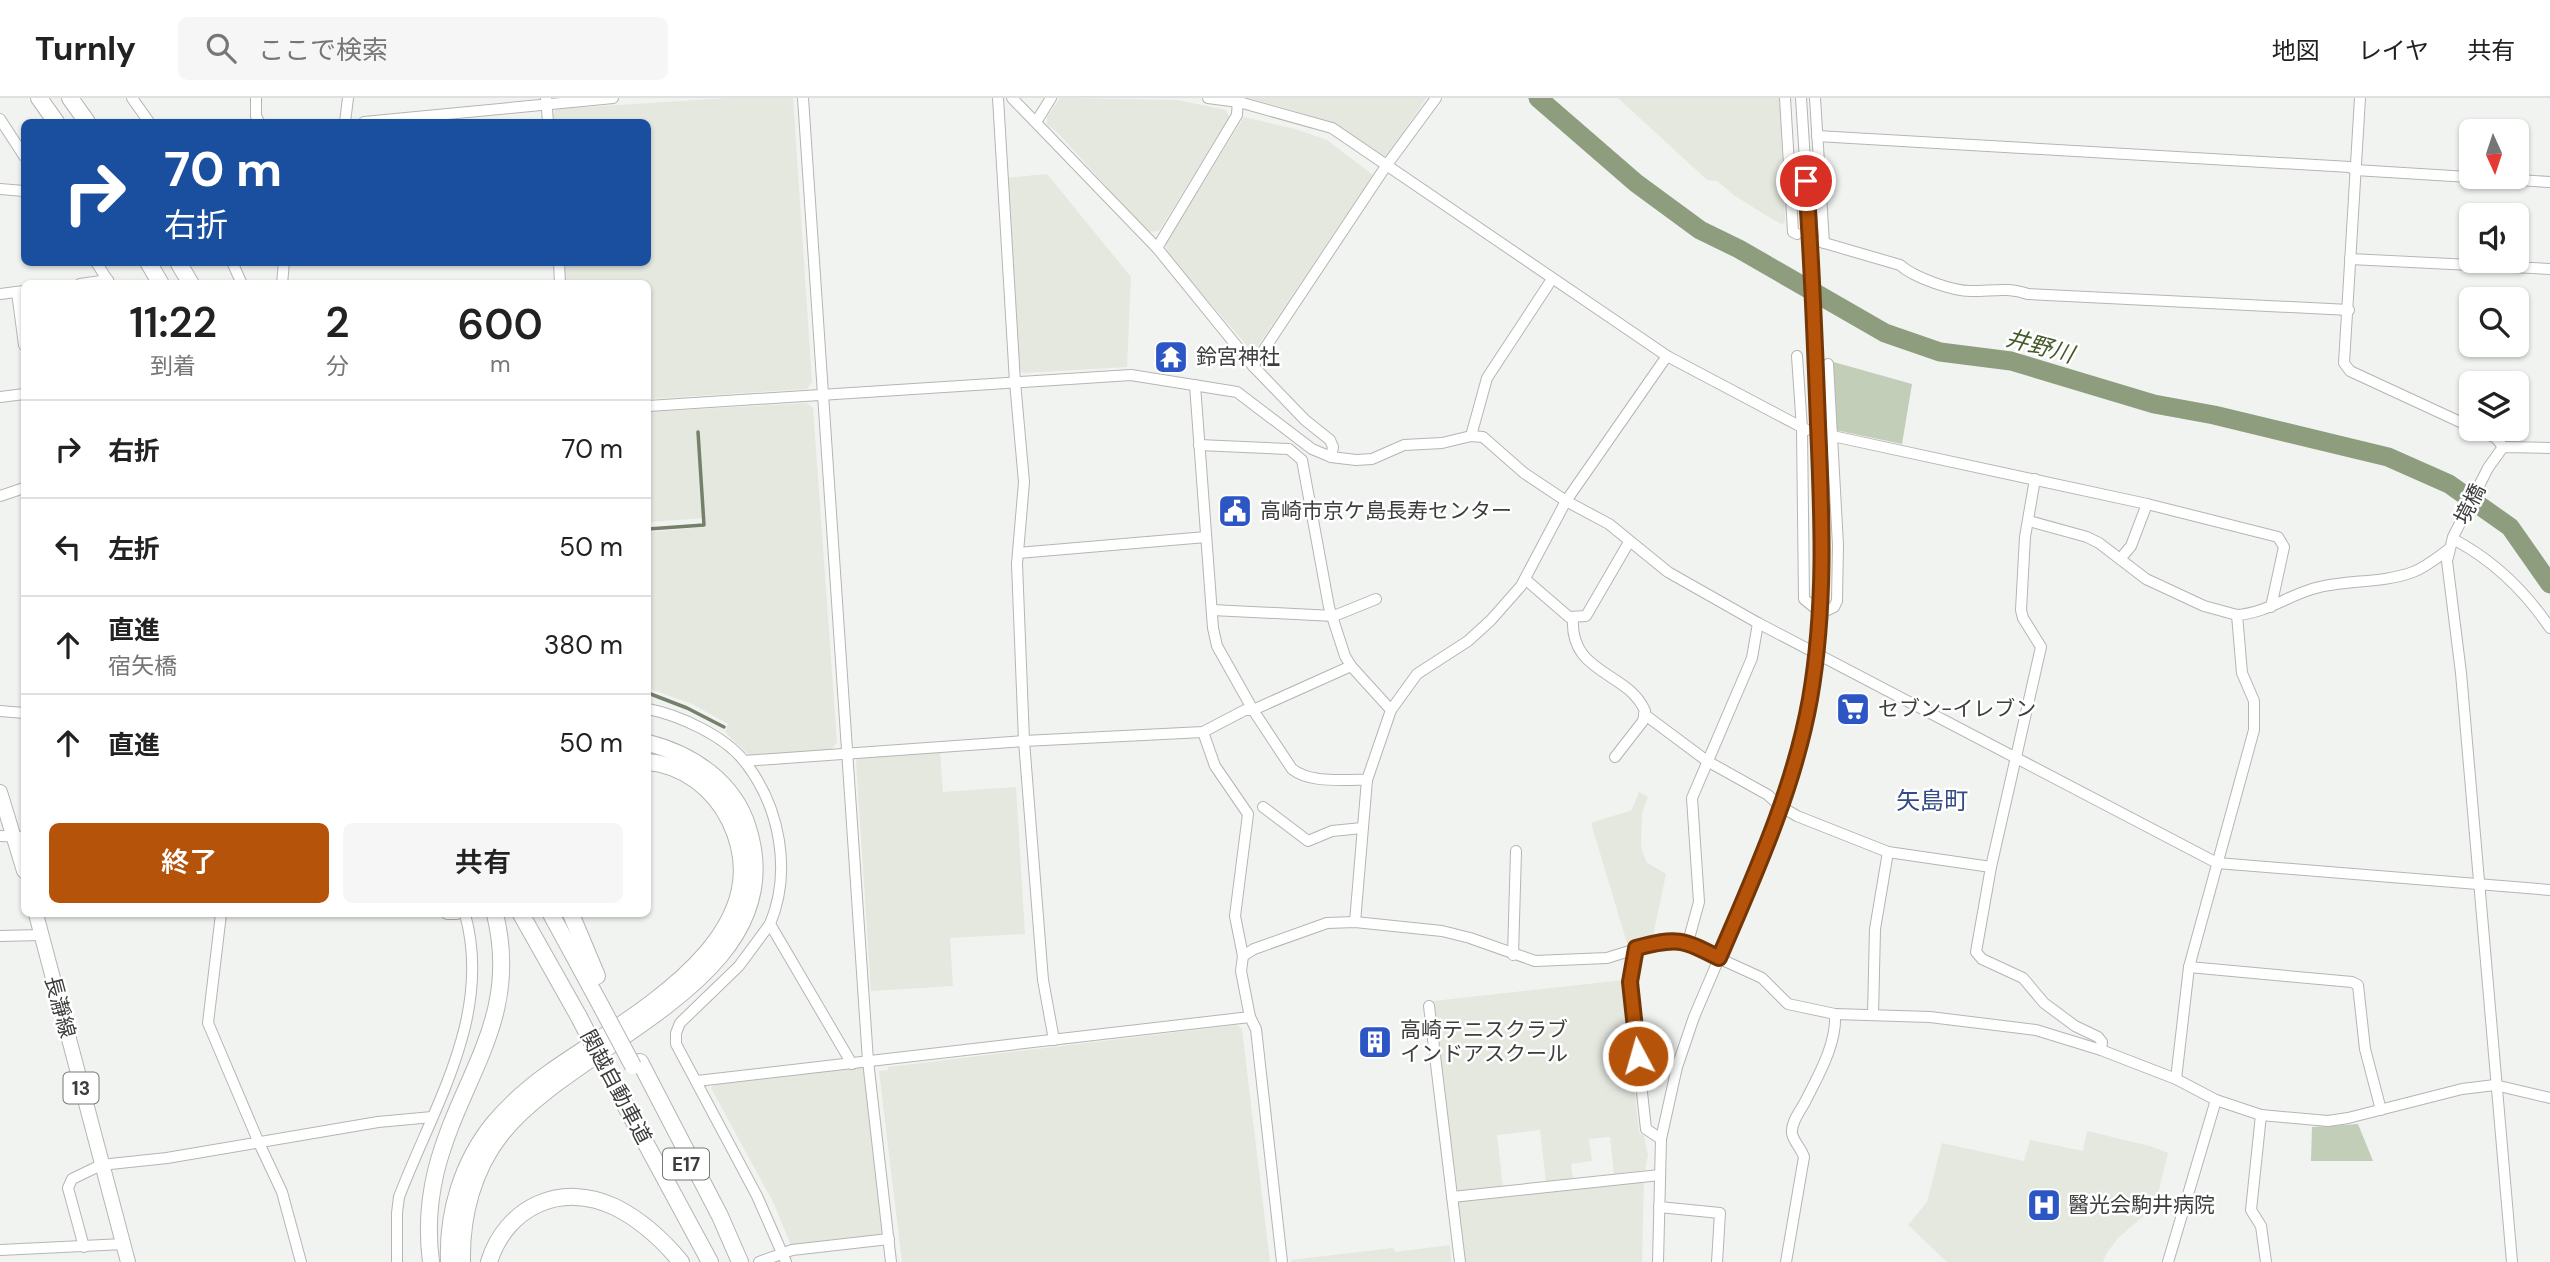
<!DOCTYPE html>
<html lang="ja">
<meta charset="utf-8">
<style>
:root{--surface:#fff;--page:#f6f6f6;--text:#222;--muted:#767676;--line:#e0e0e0;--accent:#b45309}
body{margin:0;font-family:"DM Sans","Noto Sans JP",sans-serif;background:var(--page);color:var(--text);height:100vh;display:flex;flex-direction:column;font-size:26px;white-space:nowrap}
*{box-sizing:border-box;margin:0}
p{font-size:23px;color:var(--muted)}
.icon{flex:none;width:38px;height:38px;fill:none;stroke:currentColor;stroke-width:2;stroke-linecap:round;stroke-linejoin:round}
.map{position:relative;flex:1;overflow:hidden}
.side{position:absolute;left:21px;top:182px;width:630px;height:637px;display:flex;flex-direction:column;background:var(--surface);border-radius:10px;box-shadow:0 2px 5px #0004}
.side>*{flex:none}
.guide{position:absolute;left:21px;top:21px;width:630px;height:147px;border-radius:10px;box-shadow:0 2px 5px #0004;background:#1a4fa0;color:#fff;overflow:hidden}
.needle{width:46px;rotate:177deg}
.tools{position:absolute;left:2459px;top:21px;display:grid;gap:14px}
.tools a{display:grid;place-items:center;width:70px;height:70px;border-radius:10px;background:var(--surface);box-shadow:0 2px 5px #0004;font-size:35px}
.pin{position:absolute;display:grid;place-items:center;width:60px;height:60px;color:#fff;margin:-30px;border:4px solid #fff;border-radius:50%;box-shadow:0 2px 7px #0007}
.me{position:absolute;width:77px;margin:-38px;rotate:354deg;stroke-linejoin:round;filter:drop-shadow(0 0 5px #0008)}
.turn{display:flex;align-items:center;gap:24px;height:147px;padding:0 28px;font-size:32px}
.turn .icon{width:91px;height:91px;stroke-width:2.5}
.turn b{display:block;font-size:49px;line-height:60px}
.eta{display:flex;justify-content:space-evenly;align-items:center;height:119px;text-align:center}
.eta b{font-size:42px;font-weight:600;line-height:49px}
.button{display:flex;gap:14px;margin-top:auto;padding:14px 28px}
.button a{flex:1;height:80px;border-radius:10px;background:var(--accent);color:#fff;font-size:28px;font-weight:600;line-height:80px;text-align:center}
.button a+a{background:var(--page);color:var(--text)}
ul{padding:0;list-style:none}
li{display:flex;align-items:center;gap:21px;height:98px;padding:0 28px;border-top:2px solid var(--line)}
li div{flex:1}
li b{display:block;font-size:26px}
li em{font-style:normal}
header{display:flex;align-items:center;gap:42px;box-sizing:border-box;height:98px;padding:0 35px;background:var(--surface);border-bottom:2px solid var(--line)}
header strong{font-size:33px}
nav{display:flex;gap:38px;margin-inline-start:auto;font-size:24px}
.search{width:490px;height:63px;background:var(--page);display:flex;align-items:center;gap:18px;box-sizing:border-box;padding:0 24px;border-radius:10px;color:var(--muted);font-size:26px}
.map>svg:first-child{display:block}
.built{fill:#e4e8df}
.green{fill:#c2ceb8}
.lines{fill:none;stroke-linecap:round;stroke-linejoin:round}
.stream{stroke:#75806a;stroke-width:3.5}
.river{stroke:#8d9d7e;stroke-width:19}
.minor-casing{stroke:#b5b6b3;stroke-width:12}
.major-casing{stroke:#b5b6b3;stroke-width:16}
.highway-casing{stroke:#b5b6b3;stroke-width:18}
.minor{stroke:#fff;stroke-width:10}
.major{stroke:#fff;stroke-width:14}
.highway{stroke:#fff;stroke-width:16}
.highway-bridge-casing{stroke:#b5b6b3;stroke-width:18;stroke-linecap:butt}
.highway-bridge{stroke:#fff;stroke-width:16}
.route-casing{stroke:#753606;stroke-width:18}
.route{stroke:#b45309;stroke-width:12}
.labels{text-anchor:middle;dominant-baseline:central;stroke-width:5;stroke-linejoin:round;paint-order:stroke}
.shield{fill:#fff;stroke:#767776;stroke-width:2}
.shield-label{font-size:19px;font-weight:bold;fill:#3c3d3c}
.poi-label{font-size:21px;fill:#3c3d3c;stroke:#fff;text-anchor:start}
.street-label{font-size:21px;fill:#3c3d3c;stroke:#fff}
.water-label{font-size:23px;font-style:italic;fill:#445b2a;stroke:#fff}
.quarter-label{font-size:24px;fill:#344c85;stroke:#fff}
</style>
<header>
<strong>Turnly</strong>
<div class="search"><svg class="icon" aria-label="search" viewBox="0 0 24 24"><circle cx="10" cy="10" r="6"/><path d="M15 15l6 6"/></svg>ここで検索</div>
<nav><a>地図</a><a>レイヤ</a><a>共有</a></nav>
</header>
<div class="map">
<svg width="2550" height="1164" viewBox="0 0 2550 1164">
<rect width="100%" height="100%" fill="#f1f3f0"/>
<g class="built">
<polygon points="728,0 793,0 812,284 807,291 648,301 648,186 565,185 564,165 648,164 648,24 554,24 553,16 556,11"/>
<polygon points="1060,0 1177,2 1226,12 1229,19 1159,133 1148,134 1056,33 1047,27 1047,19"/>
<polygon points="1250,0 1426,0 1388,58 1382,59 1332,24"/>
<polygon points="1618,0 1780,0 1785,124 1782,126 1772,121 1735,98 1717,83 1707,82"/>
<polygon points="1244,19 1295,31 1327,42 1373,77 1257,249 1249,250 1167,155 1166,145"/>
<polygon points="1047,76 1131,179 1127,269 1023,275 1018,270 1005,80"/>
<polygon points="807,305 813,310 837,644 831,652 750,658 725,634 728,626 692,606 648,590 648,434 706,429 705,420 648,424 648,314"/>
<polygon points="940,653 943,694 1016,689 1025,836 950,840 953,888 871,893 856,663 860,657"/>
<polygon points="1639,694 1648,699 1642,716 1641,748 1646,764 1666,776 1653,838 1627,845 1591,725 1632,712"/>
<polygon points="1623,882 1639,1034 1644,1038 1648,1057 1645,1072 1614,1076 1610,1039 1589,1041 1592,1063 1571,1066 1573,1081 1546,1084 1540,1032 1497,1037 1503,1089 1458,1095 1433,903"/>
<polygon points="1237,927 1242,931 1270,1164 902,1164 879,973 888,972 888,969"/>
<polygon points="865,969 886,1137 791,1147 773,1104 711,990 714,986"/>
<polygon points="2087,1033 2150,1048 2168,1055 2155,1108 2118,1140 2106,1156 2103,1164 1947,1164 1908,1127 1927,1104 1942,1045 2024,1063 2030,1042 2083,1053"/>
<polygon points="1644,1080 1642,1164 1466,1164 1458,1102"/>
<polygon points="1450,1147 1451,1164 1291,1164 1291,1162 1393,1150 1395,1154"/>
</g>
<g class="green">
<polygon points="1830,263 1912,286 1902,346 1835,332"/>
<polygon points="2358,1026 2373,1063 2311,1063 2312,1029"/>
</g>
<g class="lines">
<g class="stream">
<polyline points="648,431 704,427 698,334"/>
<polyline points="648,595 687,610 724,629"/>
</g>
<polyline class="river" points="1538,0 1636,85 1700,132 1739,151 1885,235 1940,254 2011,263 2154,306 2214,317 2388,359 2449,386 2510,429 2550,486"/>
<g class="minor-casing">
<g id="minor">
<polyline points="132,0 149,24"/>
<polyline points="256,0 256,18 259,24"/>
<polyline points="546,0 548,24"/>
<polyline points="803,0 868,963 891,1164"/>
<polyline points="998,0 1015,284 1024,384 1017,466 1024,643 1043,882 1054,942"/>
<polyline points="1012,0 1157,150 1253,268 1305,322 1330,342 1333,349 1331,359"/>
<polyline points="1208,0 1239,4 1332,30 1667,258 1807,332"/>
<polyline points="1785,0 1793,134 1797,136"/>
<polyline points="1815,0 1824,145"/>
<polyline points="2360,0 2344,265 2350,273 2471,329"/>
<polyline points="0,21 24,58"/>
<polyline points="345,24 348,0"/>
<polyline points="364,24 613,0"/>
<polyline points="1036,24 1051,0"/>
<polyline points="1817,38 2350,69 2355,72 2550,84"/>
<polyline points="0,91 24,93"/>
<path d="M1821 144 1900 167C1913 179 1954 194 1973 193 1992 193 2009 189 2028 196L2349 212"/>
<polyline points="1157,150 1237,17 1238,0"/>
<polyline points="2350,161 2550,171"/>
<polyline points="96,164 110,186"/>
<polyline points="232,164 242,186"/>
<polyline points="559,164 560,186"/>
<polyline points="80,186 108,182"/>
<polyline points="282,186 284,164"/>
<polyline points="17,194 24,247"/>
<polyline points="0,196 24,193"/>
<polyline points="1797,258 1802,331 1804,501 1821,515 1834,509 1837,503 1838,447 1828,266"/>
<polyline points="1253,268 1386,68 1436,0"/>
<polyline points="0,299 24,296"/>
<polyline points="648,308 1131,277 1237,294 1312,351 1331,359 1356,362 1372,361 1404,347 1442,345 1471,338 1483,339 1524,375 1566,403 1609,426 1668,474 1758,525 2217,765 2550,792"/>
<polyline points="2475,331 2496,340 2503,349"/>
<polyline points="1828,337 2147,406 2278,439 2284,449 2271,509"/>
<polyline points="1471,338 1487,280 1552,181"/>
<polyline points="1199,347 1289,351 1302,362 1329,509 1345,558 1351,568 1391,612"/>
<polyline points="2035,381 2025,439 2021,512 2023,520 2041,549 1991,769 1976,854 1982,861 2023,880 2044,905 2075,928 2098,939 2102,944 2101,952"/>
<polyline points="0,398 24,390"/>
<polyline points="2029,423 2087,439 2099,445 2146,481 2204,508 2237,517"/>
<path d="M2453 441C2493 462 2525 493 2550 530"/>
<polyline points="1018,455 1206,439"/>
<polyline points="2120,461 2131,448 2147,406"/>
<polyline points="1525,481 1569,519 1586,518 1629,444"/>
<polyline points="1212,512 1334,518 1376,501"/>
<path d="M1573 519C1569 577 1627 572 1645 613L1643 623 1615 659"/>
<path d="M1351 568 1253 612 1292 671C1311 686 1344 681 1367 682"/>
<path d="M648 611C679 617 725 638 745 664 780 709 792 773 770 826L852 966"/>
<polyline points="0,613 24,615"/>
<polyline points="1644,616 1707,663 1768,697 1780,708 1797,718 1888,754 1991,769"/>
<polyline points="1203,634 1215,668 1248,716 1235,818 1243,858 1241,873 1250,919"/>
<polyline points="744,663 1024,643 1203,634 1245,612 1253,612 1217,548 1213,530 1195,287"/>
<polyline points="1263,709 1308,743 1332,733 1362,730"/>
<polyline points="0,738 24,739"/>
<polyline points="221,816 208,925 259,1045 282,1094 301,1164"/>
<polyline points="447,816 457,816"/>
<polyline points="1355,824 1367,682 1391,612 1417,576 1468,543 1491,522 1521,488 1566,403 1667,258"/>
<polyline points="770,826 739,868 680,925 676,935 676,946 757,1098 786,1164"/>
<polyline points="0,838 42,837"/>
<polyline points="1688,844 1699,804 1692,700 1752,560 1758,525"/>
<polyline points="1636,850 1630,884 1646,1031 1661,1041"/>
<polyline points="1513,857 1516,753"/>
<polyline points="1243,858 1254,851 1327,825 1355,824 1442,833 1470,840 1535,863 1607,860 1655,845 1681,843 1762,880 1788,906 1835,916 1930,919 2036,932 2101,952 2176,981 2216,1002 2261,1017 2328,1023 2348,1020 2462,991 2495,987 2550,1000"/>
<polyline points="2189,869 2352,884 2358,887 2365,951 2381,1012"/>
<polyline points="1429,908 1460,1164"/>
<polyline points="1873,917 1875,831 1888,754"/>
<path d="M2176 981 2189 869 2254 632V603L2242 575 2237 517C2265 515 2286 499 2312 491 2345 481 2381 486 2413 474 2426 469 2438 459 2449 451"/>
<polyline points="697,983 1250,919 1256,931 1282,1164"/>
<polyline points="2261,1017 2251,1112 2261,1128 2266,1164"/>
<polyline points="1452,1099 1660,1077"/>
<polyline points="1659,1109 1720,1115 1717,1164"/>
<polyline points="84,1149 68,1090 72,1081 101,1067 167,1060 378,1024 432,1019"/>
<polyline points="0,1152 124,1146"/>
<path d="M397 1164V1115L399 1099C434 1007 493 917 465 816"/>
<polyline points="759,1164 792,1152 889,1141"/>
<polyline points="1658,1164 1661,1041 1677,969 1694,919 1769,743 1798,652 1810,601 1816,555 1823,499 1822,425 1811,157 1801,0"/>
<path d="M1786 1164 1804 1059C1801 1050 1793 1043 1792 1035 1791 1024 1800 1013 1805 1004 1818 978 1837 946 1835 916"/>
<polyline points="2168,1164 2216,1002"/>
<polyline points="2512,1164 2461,575 2447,463 2453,439 2488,370 2503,349 2550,350"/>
</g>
</g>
<g class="major-casing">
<g id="major">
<polyline points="0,694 24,773"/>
<polyline points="36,816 128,1164"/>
</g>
</g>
<g class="highway-casing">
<g id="highway">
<polyline points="39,0 56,24"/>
<polyline points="70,0 87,24"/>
<polyline points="148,164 161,186"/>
<polyline points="178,164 191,186"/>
<polyline points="521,816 579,919"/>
<polyline points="551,816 601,908"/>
<polyline points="571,816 597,878"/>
<polyline points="640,964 720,1118 740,1164"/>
<polyline points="611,981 710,1164"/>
<path d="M431 1164C427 1134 429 1102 436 1073 460 978 521 922 495 816"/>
<path d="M449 1164C447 1115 462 1064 494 1025 510 1006 528 990 549 975 624 921 787 842 730 723 714 691 684 667 648 664"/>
<path d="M462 1164C461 1118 473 1071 502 1035 575 943 796 881 748 730 734 684 692 656 648 645"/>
<path d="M489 1164C506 1109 561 1083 615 1109 641 1122 662 1141 681 1164"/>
</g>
</g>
<use href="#minor" class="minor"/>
<use href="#major" class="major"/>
<use href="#highway" class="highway"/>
<g class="highway-bridge-casing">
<g id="highway-bridge">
<polyline points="601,908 633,968"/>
<polyline points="579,919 611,981"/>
</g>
</g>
<use href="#highway-bridge" class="highway-bridge"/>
</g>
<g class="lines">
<g class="route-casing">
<path id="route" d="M1638 958 1630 884 1636 850C1677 839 1682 841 1719 860 1755 776 1794 691 1810 601 1826 509 1822 419 1818 326 1815 245 1812 164 1806 83"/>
</g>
<use href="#route" class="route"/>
</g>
<defs>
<g id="temple-square" transform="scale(1.75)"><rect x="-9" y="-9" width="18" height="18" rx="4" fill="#2d56c5" stroke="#fff"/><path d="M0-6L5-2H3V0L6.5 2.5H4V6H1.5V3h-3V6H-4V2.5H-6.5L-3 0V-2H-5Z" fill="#fff"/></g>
<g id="civic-square" transform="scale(1.75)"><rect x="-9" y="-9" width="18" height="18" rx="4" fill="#2d56c5" stroke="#fff"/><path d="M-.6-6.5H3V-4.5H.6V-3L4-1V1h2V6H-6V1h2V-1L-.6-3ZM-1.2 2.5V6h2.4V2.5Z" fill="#fff"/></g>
<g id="supermarket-square" transform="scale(1.75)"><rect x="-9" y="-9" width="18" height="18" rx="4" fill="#2d56c5" stroke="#fff"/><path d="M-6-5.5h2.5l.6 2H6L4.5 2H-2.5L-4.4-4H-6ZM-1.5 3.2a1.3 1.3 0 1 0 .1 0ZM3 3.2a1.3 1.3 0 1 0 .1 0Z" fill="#fff"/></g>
<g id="building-square" transform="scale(1.75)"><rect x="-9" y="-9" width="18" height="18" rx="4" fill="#2d56c5" stroke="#fff"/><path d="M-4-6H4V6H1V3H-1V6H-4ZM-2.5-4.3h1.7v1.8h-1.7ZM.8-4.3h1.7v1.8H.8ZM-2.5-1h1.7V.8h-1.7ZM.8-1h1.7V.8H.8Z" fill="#fff"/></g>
<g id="hospital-square" transform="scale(1.75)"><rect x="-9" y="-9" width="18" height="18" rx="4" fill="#2d56c5" stroke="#fff"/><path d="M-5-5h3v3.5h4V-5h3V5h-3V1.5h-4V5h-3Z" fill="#fff"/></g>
</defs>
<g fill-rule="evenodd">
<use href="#temple-square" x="1171" y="259"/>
<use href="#civic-square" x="1235" y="413"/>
<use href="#supermarket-square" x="1853" y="611"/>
<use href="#building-square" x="1375" y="944"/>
<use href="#hospital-square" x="2044" y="1107"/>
</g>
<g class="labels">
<g class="shield">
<rect x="63.5" y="974.5" width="35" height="31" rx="5"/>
<rect x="663" y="1050.5" width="46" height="31" rx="5"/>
</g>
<g class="shield-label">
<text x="81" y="990">13</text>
<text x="686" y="1066">E17</text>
</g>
<g class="poi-label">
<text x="1196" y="259">鈴宮神社</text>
<text x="1260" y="413">高崎市京ケ島長寿センター</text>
<text x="1878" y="611">セブン-イレブン</text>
<text x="1400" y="932">高崎テニスクラブ<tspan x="1400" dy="24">インドアスクール</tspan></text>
<text x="2068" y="1107">醫光会駒井病院</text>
</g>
<g class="street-label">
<text transform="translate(2470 406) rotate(-63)">境橋</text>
<text transform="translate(60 909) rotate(75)">長瀞線</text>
<text transform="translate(616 989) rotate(62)">関越自動車道</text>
</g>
<g class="water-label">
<text transform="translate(2040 248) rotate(15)">井野川</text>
</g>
<g class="quarter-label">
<text x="1932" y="702">矢島町</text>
</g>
</g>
</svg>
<div class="tools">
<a><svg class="needle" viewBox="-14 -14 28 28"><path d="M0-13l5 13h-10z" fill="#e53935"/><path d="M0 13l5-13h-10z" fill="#767676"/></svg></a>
<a><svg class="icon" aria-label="sound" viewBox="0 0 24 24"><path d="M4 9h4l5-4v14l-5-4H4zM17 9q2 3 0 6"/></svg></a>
<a><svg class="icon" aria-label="search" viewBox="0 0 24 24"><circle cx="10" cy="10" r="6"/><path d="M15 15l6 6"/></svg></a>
<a><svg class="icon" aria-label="layers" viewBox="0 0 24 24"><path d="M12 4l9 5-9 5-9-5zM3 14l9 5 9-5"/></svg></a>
</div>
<div class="pin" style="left:1806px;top:83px;background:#d93025"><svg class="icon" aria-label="arrive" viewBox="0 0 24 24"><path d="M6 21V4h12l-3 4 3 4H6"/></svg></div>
<svg class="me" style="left:1638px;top:958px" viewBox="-20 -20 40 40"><circle r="17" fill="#b45309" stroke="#fff" stroke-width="3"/><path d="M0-11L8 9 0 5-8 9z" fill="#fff"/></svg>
<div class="guide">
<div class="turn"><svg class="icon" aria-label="right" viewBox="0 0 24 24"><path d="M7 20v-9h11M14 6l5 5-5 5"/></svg><div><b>70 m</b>右折</div></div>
</div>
<section class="side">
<div class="eta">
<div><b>11:22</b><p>到着</p></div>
<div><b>2</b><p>分</p></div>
<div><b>600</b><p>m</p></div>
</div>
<ul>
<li><svg class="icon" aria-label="right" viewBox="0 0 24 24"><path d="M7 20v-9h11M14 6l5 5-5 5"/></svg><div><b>右折</b></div><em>70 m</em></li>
<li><svg class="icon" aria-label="left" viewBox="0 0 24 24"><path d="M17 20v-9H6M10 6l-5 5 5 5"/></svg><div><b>左折</b></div><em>50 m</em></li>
<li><svg class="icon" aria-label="ahead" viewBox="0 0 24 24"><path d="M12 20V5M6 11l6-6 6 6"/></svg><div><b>直進</b><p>宿矢橋</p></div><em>380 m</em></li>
<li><svg class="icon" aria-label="ahead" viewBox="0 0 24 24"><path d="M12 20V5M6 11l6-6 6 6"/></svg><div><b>直進</b></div><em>50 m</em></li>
</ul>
<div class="button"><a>終了</a><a>共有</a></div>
</section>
</div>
